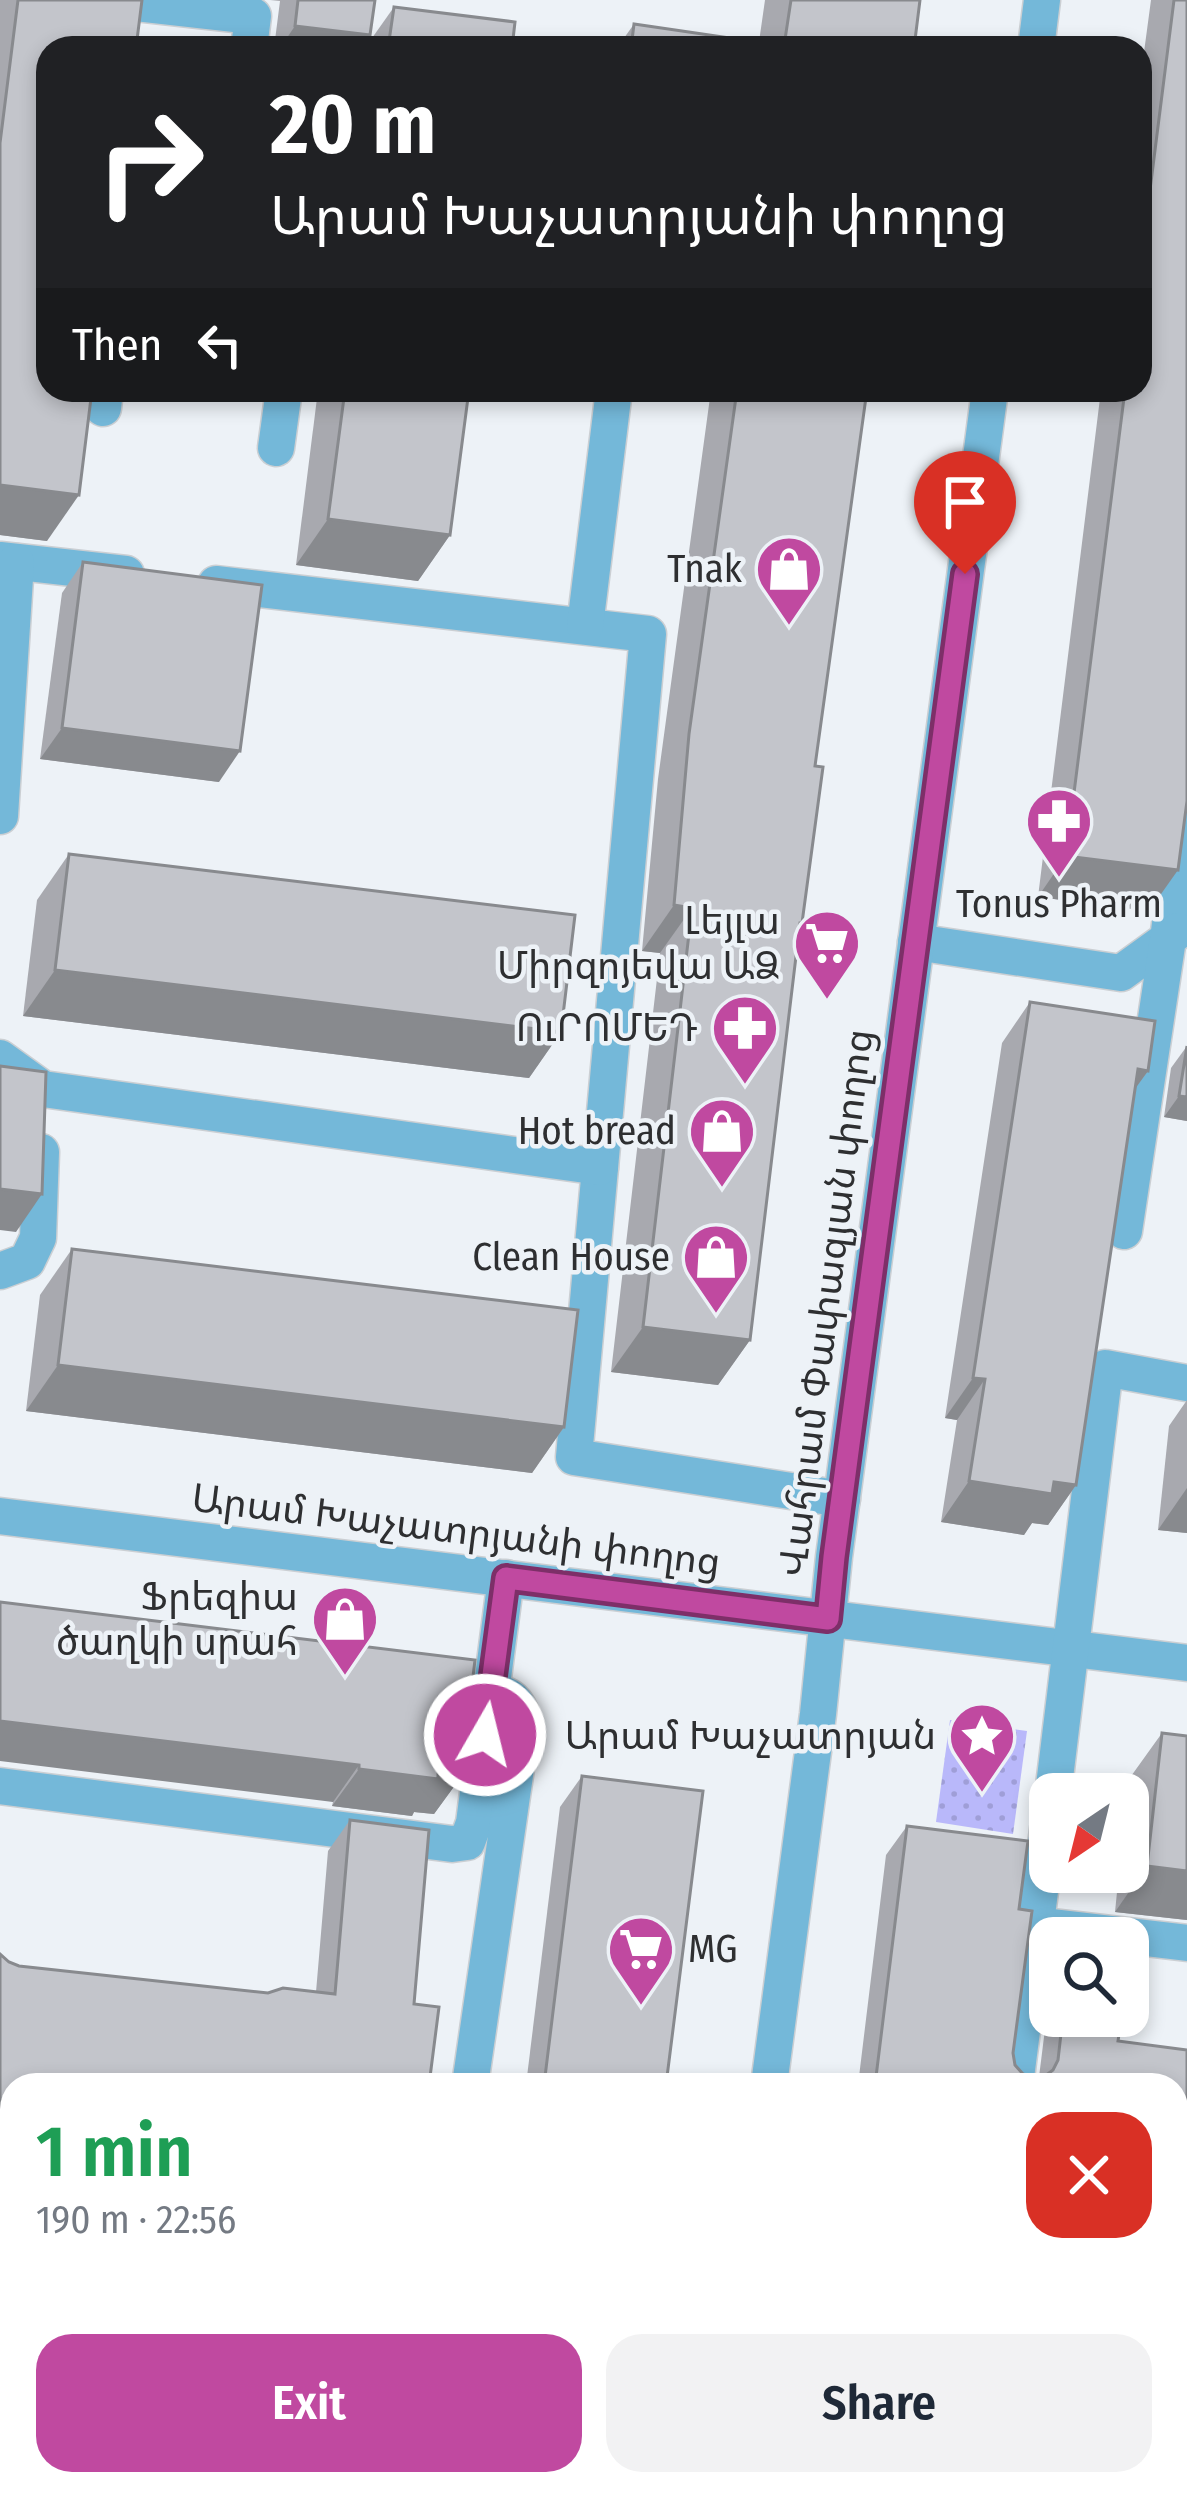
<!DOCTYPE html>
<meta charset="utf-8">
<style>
:root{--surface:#fff;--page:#f2f2f3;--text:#1f2937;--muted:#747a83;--accent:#c049a0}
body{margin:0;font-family:"Fira Sans Condensed","Noto Sans Armenian",sans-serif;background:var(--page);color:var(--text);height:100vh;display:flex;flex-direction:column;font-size:45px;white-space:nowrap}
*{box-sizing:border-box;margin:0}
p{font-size:39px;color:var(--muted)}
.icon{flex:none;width:66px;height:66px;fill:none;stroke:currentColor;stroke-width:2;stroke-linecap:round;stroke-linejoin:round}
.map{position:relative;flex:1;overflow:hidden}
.panel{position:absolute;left:0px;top:2073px;width:1188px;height:423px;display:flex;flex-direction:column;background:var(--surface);border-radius:36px 36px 0 0;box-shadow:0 6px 18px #0003}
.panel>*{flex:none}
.hud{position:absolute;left:36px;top:36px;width:1116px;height:366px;border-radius:36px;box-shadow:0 6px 18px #0003;background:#202124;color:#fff;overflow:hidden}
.needle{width:78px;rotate:215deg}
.buttons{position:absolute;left:1029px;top:1773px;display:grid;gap:24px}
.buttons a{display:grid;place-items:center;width:120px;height:120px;border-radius:24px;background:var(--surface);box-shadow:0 6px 18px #0003;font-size:60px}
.pin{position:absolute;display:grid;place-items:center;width:102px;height:102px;color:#fff;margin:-123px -51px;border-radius:50% 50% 50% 0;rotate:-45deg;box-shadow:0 0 12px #0007}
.pin .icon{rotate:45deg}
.me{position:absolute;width:132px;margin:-66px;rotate:8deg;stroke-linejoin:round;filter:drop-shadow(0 0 9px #0008)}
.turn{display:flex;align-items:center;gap:42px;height:252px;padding:0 36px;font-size:54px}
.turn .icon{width:156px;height:156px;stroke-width:2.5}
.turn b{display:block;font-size:84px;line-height:102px}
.then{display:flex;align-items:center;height:114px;padding:0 36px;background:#0003;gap:24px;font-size:45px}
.round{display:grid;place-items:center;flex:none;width:126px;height:126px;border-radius:36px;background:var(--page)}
.headline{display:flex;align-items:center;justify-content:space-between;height:204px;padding:0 36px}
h1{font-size:72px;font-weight:600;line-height:90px;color:#1e9e55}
.button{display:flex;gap:24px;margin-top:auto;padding:24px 36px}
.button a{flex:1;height:138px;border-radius:36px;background:var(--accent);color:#fff;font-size:48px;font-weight:600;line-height:138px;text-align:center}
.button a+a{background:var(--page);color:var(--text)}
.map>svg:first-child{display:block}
.park{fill:url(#park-dots)}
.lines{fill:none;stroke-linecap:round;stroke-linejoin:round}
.minor-casing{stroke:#cbcfd3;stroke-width:39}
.minor{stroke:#74b8d9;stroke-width:36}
.wall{fill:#a8a9af}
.shaded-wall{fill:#888a8e}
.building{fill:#c3c5cb;stroke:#888a8e;stroke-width:3}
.route-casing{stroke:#7d2f68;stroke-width:30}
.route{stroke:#c049a0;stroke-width:21}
.labels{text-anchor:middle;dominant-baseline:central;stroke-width:9;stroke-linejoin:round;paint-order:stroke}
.poi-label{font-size:39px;fill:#2e2f31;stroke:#edf2f7;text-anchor:end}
.street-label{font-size:39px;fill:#2e2f31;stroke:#edf2f7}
</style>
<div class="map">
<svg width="1187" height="2494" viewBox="0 0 1187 2494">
<defs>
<pattern id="park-dots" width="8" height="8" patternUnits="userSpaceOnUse" patternTransform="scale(3)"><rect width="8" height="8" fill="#b9b8fa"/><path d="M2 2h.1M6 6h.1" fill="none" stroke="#9f9ed7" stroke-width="1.8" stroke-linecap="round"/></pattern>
</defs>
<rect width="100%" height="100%" fill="#edf2f7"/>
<polygon class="park" points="950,1720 1027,1731 1013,1834 936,1822"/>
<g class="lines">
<g class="minor-casing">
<g id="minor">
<polyline points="109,0 253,16 249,48"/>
<polyline points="1036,48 1042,0"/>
<polyline points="103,408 105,390"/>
<polyline points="276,448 284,390"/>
<polyline points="0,560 126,574"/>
<polyline points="216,584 648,634 574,1457 842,1499"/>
<polyline points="585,626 614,390"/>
<polyline points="0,816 16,562"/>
<polyline points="916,942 1121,973 1168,939 1187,799"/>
<polyline points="0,1058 43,1089 600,1167"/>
<polyline points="1124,1231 1168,939 1178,931"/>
<polyline points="0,1271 27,1261 38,1238 41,1152"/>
<polyline points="0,1516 1187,1663"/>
<polyline points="0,1786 452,1844 467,1842 474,1823 506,1578"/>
<polyline points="1053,1794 1105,1368 1187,1383"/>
<polyline points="1036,1925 1187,1943"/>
<path d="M470 2085 523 1720C518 1701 510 1694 491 1691"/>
<polyline points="769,2085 818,1714 834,1557 990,390"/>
<polyline points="1015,2085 1050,1814"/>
<polyline points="1176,2248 1187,2249"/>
<polyline points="916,2484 964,2490"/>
<polyline points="716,2494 717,2484"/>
</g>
</g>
<use href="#minor" class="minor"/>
</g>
<g class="wall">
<polygon points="0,0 142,0 47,541 0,535"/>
<polygon points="270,0 375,0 370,35 361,48 274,48 280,1"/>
<polygon points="765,0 920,0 914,48 617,48 634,24 759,42"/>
<polygon points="1151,0 1187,0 1149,911 1038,897 1101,390 1140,390 1140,82"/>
<polygon points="394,7 512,48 365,48"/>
<polygon points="318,390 469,390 450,535 418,581 296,565"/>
<polygon points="711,390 867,390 815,766 802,923 799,927 750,1340 718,1385 611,1372 660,953 642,951 658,779"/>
<polygon points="83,562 219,782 40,759 62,593"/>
<polygon points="69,854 561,1032 529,1078 23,1016 37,900"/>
<polygon points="1030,1002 1148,1071 1135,1088 1076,1485 1048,1525 1032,1523 1024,1535 941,1522 957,1420 945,1418 1002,1043"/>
<polygon points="1187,1046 1187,1121 1164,1117 1171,1068"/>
<polygon points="72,1249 564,1427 532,1473 26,1411 40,1295"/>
<polygon points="1187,1400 1187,1533 1158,1530 1169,1426"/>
<polygon points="0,1602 461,1777 434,1814 414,1812 412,1816 332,1806 333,1802"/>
<polygon points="1162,1733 1187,1920 1115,1912 1119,1872 1128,1872 1129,1779"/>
<polygon points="582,1776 666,2085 526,2085 560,1807"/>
<polygon points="350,1820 414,2004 12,2085 12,2122 1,2120 12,2484 542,2484 541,2494 0,2494 0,1954 9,1962 19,1966 268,1993 316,1992 328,1851"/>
<polygon points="907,1826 1019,1909 1013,2053 1015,2065 1023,2074 1034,2078 1039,2077 1050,1989 1050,2016 1122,2016 1118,2041 1176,2085 858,2085 886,1855"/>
<polygon points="1076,1920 1128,1938 1064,1938"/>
<polygon points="1176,2278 1187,2494 1123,2494 1124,2484 1176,2484"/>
<polygon points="829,2484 925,2484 953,2494 822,2494"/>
</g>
<g class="shaded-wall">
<polygon points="295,26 370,35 361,48 280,48"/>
<polygon points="0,485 79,495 47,541 0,535"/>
<polygon points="328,519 450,535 418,581 296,565"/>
<polygon points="62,728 240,751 219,782 40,759"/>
<polygon points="1066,856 1178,870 1149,911 1038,897"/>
<polygon points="674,905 692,908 660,953 642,951"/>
<polygon points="55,970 561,1032 529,1078 23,1016"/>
<polygon points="1138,1069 1148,1071 1119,1111"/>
<polygon points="1179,1096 1187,1097 1187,1121 1164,1117"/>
<polygon points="0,1189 42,1194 16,1232 0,1230"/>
<polygon points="643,1327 750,1340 718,1385 611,1372"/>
<polygon points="58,1365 564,1427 532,1473 26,1411"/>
<polygon points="973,1378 985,1379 957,1420 945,1418"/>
<polygon points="969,1481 1054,1482 1076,1485 1048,1525 1032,1523 1024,1535 941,1522"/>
<polygon points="1187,1488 1187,1533 1158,1530"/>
<polygon points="0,1721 359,1765 333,1802 0,1761"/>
<polygon points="359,1769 461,1777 434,1814 414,1812 412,1816 332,1806"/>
<polygon points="1147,1866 1187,1871 1187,1920 1115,1912"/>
<polygon points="12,2091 12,2122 0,2120 0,2103"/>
<polygon points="1176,2166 1187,2168 1187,2200 1176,2198"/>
<polygon points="0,2470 12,2472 12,2484 78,2484 71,2494 0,2494"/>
<polygon points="81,2487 150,2494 76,2494"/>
</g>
<g class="building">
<polygon points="18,0 142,0 136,48 48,48 48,390 92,390 79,495 0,485 0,143"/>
<polygon points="298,0 375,0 370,35 295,26"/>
<polygon points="791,0 920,0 914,48 631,48 634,24 784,46"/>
<polygon points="1174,0 1187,0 1187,801 1178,870 1066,856 1125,390 1140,390 1140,269"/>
<polygon points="394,7 515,22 512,48 388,48"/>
<polygon points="345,390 469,390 450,535 328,519"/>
<polygon points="737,390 867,390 815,766 823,767 802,923 800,923 750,1340 643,1327 692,908 674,905 689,734"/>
<polygon points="83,562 262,585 240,751 62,728"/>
<polygon points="69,854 575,915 561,1032 55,970"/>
<polygon points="1030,1002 1155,1021 1148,1071 1138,1069 1076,1485 1054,1482 1052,1494 969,1481 985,1379 973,1378"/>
<polygon points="1187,1046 1187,1097 1179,1096"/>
<polygon points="0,1066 46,1072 42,1194 0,1189"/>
<polygon points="72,1249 578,1310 564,1427 58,1365"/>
<polygon points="0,1602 475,1660 461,1777 438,1774 438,1779 359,1769 359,1765 0,1721"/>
<polygon points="1162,1733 1187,1736 1187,1871 1147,1866"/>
<polygon points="582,1776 703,1791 666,2085 544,2085"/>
<polygon points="350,1820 429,1830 414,2004 439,2007 429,2085 12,2085 12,2091 4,2098 0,2107 0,1954 9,1962 19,1966 268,1993 283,1988 335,1994"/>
<polygon points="907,1826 1028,1841 1019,1909 1032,1911 1013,2053 1015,2065 1023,2074 1034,2078 1045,2076 1053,2070 1058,2060 1063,2016 1122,2016 1118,2041 1187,2050 1187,2168 1176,2166 1176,2085 875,2085"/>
<polygon points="1076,1920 1134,1927 1128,1971 1128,1938 1073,1938"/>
<polygon points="0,2113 1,2120 8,2129 12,2131 12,2472 0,2470"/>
<polygon points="1176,2278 1187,2280 1187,2494 1140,2494 1141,2484 1176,2484 1176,2395 1179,2372 1176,2371"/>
<polygon points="81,2484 542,2484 541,2494 150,2494 81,2487"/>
<polygon points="835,2484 925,2484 954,2487 953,2494 834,2494"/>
</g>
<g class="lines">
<g class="route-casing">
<polyline id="route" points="485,1735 506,1578 828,1619 834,1557 965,574"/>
</g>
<use href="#route" class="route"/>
</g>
<defs>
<g id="shop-pin" transform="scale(3.45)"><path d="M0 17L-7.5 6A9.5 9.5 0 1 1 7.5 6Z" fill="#c049a0" stroke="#edf2f7"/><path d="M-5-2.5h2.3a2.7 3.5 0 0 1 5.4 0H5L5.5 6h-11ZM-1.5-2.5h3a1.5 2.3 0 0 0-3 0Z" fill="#fff"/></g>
<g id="pharmacy-pin" transform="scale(3.45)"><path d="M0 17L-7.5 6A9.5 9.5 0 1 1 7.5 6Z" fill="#c049a0" stroke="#edf2f7"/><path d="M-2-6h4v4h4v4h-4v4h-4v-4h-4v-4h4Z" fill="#fff"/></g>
<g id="supermarket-pin" transform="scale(3.45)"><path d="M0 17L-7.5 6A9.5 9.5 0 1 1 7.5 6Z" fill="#c049a0" stroke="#edf2f7"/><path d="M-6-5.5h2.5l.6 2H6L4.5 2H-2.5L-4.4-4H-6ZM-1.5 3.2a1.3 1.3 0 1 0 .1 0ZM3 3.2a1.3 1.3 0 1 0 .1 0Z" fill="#fff"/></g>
<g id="sight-pin" transform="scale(3.45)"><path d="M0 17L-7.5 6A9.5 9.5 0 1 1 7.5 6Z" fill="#c049a0" stroke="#edf2f7"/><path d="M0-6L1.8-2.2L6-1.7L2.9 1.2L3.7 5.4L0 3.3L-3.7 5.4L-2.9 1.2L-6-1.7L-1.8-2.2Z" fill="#fff"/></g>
</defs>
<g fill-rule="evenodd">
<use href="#shop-pin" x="789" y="569"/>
<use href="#pharmacy-pin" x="1059" y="821"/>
<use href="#supermarket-pin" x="827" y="943"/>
<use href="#pharmacy-pin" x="745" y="1028"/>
<use href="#shop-pin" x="722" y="1131"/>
<use href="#shop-pin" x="716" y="1257"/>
<use href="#shop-pin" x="345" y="1619"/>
<use href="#sight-pin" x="982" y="1736"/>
<use href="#supermarket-pin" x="641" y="1949"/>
</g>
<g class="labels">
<g class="poi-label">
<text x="742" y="569">Tnak</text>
<text x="1059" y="904" text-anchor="middle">Tonus Pharm</text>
<text x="780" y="921">Լեյլա<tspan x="780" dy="45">Միրզոյեվա ԱՁ</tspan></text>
<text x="698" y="1028">ՈւՐՈՄԵԴ</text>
<text x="676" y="1131">Hot bread</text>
<text x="670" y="1257">Clean House</text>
<text x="298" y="1597">Ֆրեզիա<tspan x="298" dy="45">ծաղկի սրահ</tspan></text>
<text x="936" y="1736">Արամ Խաչատրյան</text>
<text x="688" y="1949" text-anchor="start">MG</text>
</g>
<g class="street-label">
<text transform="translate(826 1303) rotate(-83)">Վահրամ Փափազյան փողոց</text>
<text transform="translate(456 1530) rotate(7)">Արամ Խաչատրյանի փողոց</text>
</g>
</g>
</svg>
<div class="buttons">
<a><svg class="needle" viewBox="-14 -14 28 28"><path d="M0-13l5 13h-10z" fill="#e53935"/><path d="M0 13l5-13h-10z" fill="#747a83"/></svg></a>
<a><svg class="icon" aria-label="search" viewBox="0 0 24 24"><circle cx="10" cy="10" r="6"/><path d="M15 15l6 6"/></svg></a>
</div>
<div class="pin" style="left:965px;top:574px;background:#d93025"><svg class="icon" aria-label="arrive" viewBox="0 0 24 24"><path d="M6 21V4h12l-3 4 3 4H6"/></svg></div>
<svg class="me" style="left:485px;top:1735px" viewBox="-20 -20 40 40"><circle r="17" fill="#c049a0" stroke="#fff" stroke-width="3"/><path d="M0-11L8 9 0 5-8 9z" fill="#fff"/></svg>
<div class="hud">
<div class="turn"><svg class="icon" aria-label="right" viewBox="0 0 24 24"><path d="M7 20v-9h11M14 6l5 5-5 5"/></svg><div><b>20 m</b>Արամ Խաչատրյանի փողոց</div></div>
<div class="then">Then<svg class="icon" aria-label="left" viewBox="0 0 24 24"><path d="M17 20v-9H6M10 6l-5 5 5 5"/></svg></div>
</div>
<section class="panel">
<div class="headline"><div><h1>1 min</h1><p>190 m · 22:56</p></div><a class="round" style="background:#d93025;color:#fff"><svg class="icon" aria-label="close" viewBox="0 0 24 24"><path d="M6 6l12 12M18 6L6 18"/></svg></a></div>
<div class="button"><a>Exit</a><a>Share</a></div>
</section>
</div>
